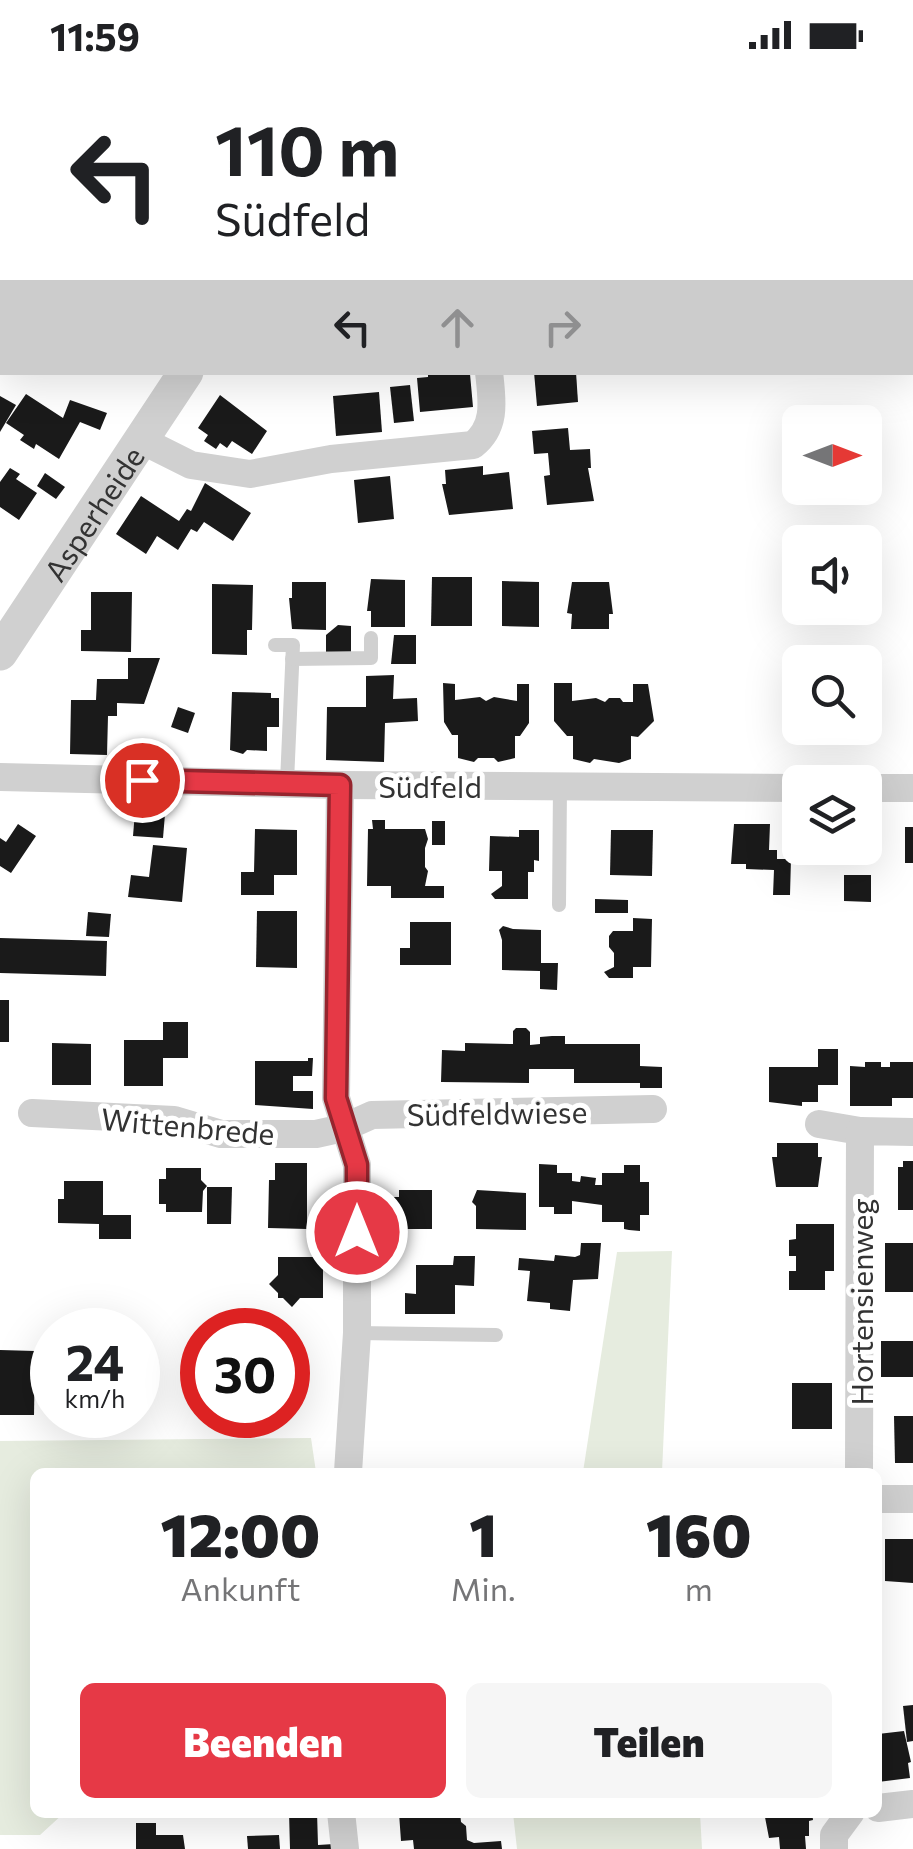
<!DOCTYPE html>
<html lang="de">
<meta charset="utf-8">
<style>
:root{--surface:#fff;--page:#f6f6f6;--text:#202124;--muted:#757577;--accent:#e63946}
body{margin:0;font-family:Commissioner,sans-serif;background:var(--page);color:var(--text);height:100vh;display:flex;flex-direction:column;font-size:38px;white-space:nowrap}
*{box-sizing:border-box;margin:0}
p{font-size:32px;color:var(--muted)}
.icon{flex:none;width:55px;height:55px;fill:none;stroke:currentColor;stroke-width:2;stroke-linecap:round;stroke-linejoin:round}
.map{position:relative;flex:1;overflow:hidden}
.sheet{position:absolute;left:30px;top:1398px;width:852px;height:350px;display:flex;flex-direction:column;background:var(--surface);border-radius:15px;box-shadow:0 10px 40px #0002}
.sheet>*{flex:none}
.guide{position:absolute;left:0px;top:0px;width:915px;height:305px;box-shadow:0 10px 40px #0002;background:#fff;color:var(--text);overflow:hidden}
.needle{width:65px;rotate:90deg}
.fabs{position:absolute;left:782px;top:335px;display:grid;gap:20px}
.fabs a{display:grid;place-items:center;width:100px;height:100px;border-radius:15px;background:var(--surface);box-shadow:0 10px 40px #0002;font-size:50px}
.speed{position:absolute;left:30px;top:1238px;display:flex;gap:20px;font-size:50px;font-weight:700;text-align:center}
.speed>*{display:grid;place-content:center;width:130px;height:130px;border-radius:50%;background:var(--surface);box-shadow:0 10px 40px #0002;line-height:1}
.speed small{font-size:25px;font-weight:400}
.speed .limit{border:15px solid #d22;background:#fff;color:#111}
.pin{position:absolute;display:grid;place-items:center;width:85px;height:85px;color:#fff;margin:-42px;border:5px solid #fff;border-radius:50%;box-shadow:0 2px 10px #0007}
.me{position:absolute;width:110px;margin:-55px;rotate:0deg;stroke-linejoin:round;filter:drop-shadow(0 0 8px #0008)}
.turn{display:flex;align-items:center;gap:35px;height:210px;padding:0 50px;font-size:45px}
.turn .icon{width:130px;height:130px;stroke-width:2.5}
.turn b{display:block;font-size:70px;line-height:85px}
.lanes{display:flex;align-items:center;height:95px;padding:0 50px;background:#0003;justify-content:center;gap:50px;direction:ltr}
.lanes .off{opacity:.35}
.eta{display:flex;justify-content:space-evenly;align-items:center;height:170px;text-align:center}
.eta b{font-size:60px;font-weight:800;line-height:70px}
.button{display:flex;gap:20px;margin-top:auto;padding:20px 50px}
.button a{flex:1;height:115px;border-radius:15px;background:var(--accent);color:#fff;font-size:40px;font-weight:800;line-height:115px;text-align:center}
.button a+a{background:var(--page);color:var(--text)}
.status{display:flex;justify-content:space-between;align-items:center;height:70px;padding:0 50px;background:var(--surface);direction:ltr}
.status svg{height:28px;fill:currentColor}
.map>svg:first-child{display:block}
.green{fill:#e6ecdf}
.building{fill:#1a1a1a}
.lines{fill:none;stroke-linecap:round;stroke-linejoin:round}
.service{stroke:#d0d0d0;stroke-width:14}
.minor{stroke:#d0d0d0;stroke-width:28}
.tertiary{stroke:#d0d0d0;stroke-width:35}
.route-casing{stroke:#96252e;stroke-width:25}
.route{stroke:#e63946;stroke-width:18}
.labels{text-anchor:middle;dominant-baseline:central;stroke-width:10;stroke-linejoin:round;paint-order:stroke}
.street-label{font-size:30px;fill:#333;stroke:#fff}
</style>
<div class="status"><b>11:59</b><svg viewBox="0 0 49 12"><path d="M0 12V9h3v3zM5 12V6h3v6zM10 12V3h3v9zM15 12V0h3v12zM26 1h20v11H26zM47 4h2v5h-2z"/></svg></div>
<div class="map">
<svg width="913" height="1779" viewBox="0 0 913 1779">
<rect width="100%" height="100%" fill="#fff"/>
<g class="green">
<polygon points="672,1181 662,1402 583,1402 617,1182"/>
<polygon points="311,1368 316,1402 35,1402 35,1742 64,1743 40,1765 0,1765 0,1371"/>
<polygon points="513,1743 700,1743 702,1779 517,1779"/>
</g>
<g class="building">
<polygon points="428,302 470,304 473,337 420,342 417,308 428,307"/>
<polygon points="534,302 576,302 578,332 537,336"/>
<polygon points="410,315 414,351 394,353 390,317"/>
<polygon points="379,322 382,362 336,366 333,326"/>
<polygon points="26,324 63,348 70,330 107,343 100,360 80,352 59,389 36,374 34,379 20,370 24,365 6,353"/>
<polygon points="220,325 267,361 252,384 232,371 227,378 220,373 216,379 204,371 208,365 198,358"/>
<polygon points="0,326 16,335 0,362"/>
<polygon points="568,358 570,380 590,379 591,398 588,398 594,431 547,435 544,406 550,405 548,383 534,384 532,361"/>
<polygon points="483,396 483,405 509,402 513,439 449,445 442,414 446,414 445,400"/>
<polygon points="10,398 20,404 16,409 37,423 19,450 0,437 0,412"/>
<polygon points="45,403 65,417 56,429 37,416"/>
<polygon points="390,406 394,449 358,453 354,410"/>
<polygon points="205,413 251,443 233,471 204,452 197,462 191,459 178,480 157,466 146,484 116,464 141,426 179,451 187,439 191,441"/>
<polygon points="432,507 472,507 472,556 431,556"/>
<polygon points="371,509 405,510 405,557 371,557 371,541 367,541"/>
<polygon points="502,511 539,512 539,557 502,556"/>
<polygon points="292,512 326,512 326,560 292,559 289,528 292,528"/>
<polygon points="572,512 609,512 613,544 609,544 609,559 571,559 572,544 567,543"/>
<polygon points="212,514 253,515 252,560 247,560 247,585 212,584"/>
<polygon points="91,522 132,522 131,582 81,581 81,560 91,560"/>
<polygon points="338,555 351,556 351,584 326,585 326,565"/>
<polygon points="394,565 416,565 416,594 391,594"/>
<polygon points="128,588 160,588 144,634 117,633 117,646 108,646 107,685 70,684 71,630 96,630 97,609 128,609"/>
<polygon points="394,605 393,629 417,628 418,651 385,653 384,692 326,690 327,637 366,637 366,606"/>
<polygon points="443,613 455,614 455,630 480,627 486,631 494,627 517,631 517,614 529,614 529,653 520,666 515,666 515,688 498,692 494,688 478,688 474,692 458,688 458,665 452,665 444,652"/>
<polygon points="554,613 572,613 572,631 596,628 605,632 609,628 620,628 623,632 633,632 633,614 648,614 654,651 638,667 631,666 631,689 619,693 594,689 590,693 573,689 573,666 567,666 554,651"/>
<polygon points="232,622 271,623 271,628 279,628 279,657 267,657 267,681 247,680 243,684 230,680"/>
<polygon points="178,637 195,643 188,663 171,657"/>
<polygon points="135,742 165,744 163,768 133,766"/>
<polygon points="372,750 385,750 385,759 425,759 428,769 425,778 425,797 428,801 425,816 444,816 444,828 391,828 391,816 367,816 368,759 373,759"/>
<rect x="432" y="751" width="13" height="24"/>
<polygon points="18,754 36,766 11,803 0,796 0,768 6,772"/>
<polygon points="734,754 770,754 769,780 777,780 777,789 791,789 790,825 773,825 774,800 746,799 746,794 731,794"/>
<rect x="905" y="757" width="8" height="36"/>
<polygon points="255,759 297,760 297,805 274,805 274,825 241,825 241,802 254,802"/>
<polygon points="519,760 539,760 539,791 534,790 534,802 528,802 528,829 495,829 491,824 502,816 502,801 489,801 490,766 519,767"/>
<polygon points="611,760 653,760 652,806 610,805"/>
<polygon points="153,775 187,778 182,832 128,827 131,805 149,807"/>
<polygon points="805,778 845,778 845,793 805,792"/>
<polygon points="844,805 871,805 871,832 844,831"/>
<polygon points="595,829 628,830 628,843 595,843"/>
<polygon points="257,841 297,841 297,898 256,897"/>
<polygon points="88,842 111,844 109,867 86,866"/>
<polygon points="633,848 652,849 651,897 633,897 633,908 609,908 604,902 614,897 614,883 609,877 609,866 613,861 633,861"/>
<polygon points="410,852 451,852 451,895 400,895 400,878 410,878"/>
<polygon points="503,856 513,859 541,860 541,893 558,893 557,920 540,919 540,901 502,900 502,870 499,860"/>
<polygon points="0,868 107,871 106,906 0,903"/>
<rect x="0" y="930" width="9" height="42"/>
<polygon points="163,952 188,952 188,988 163,988 163,1016 124,1016 124,970 163,970"/>
<polygon points="516,958 526,958 530,962 530,975 540,974 540,967 552,966 565,966 565,974 640,974 640,996 662,997 662,1018 640,1018 640,1013 574,1013 574,999 529,999 529,1013 441,1012 442,980 465,981 465,973 513,974 513,961"/>
<polygon points="52,973 91,974 91,1015 52,1015"/>
<polygon points="818,979 838,979 838,1015 818,1015 818,1032 802,1032 802,1036 769,1032 769,997 818,997"/>
<polygon points="308,988 313,988 312,1006 293,1006 293,1021 313,1021 313,1039 255,1035 255,991 308,991"/>
<polygon points="865,992 881,992 881,997 890,997 890,992 913,992 913,1028 892,1028 892,1036 850,1036 850,996 865,997"/>
<polygon points="777,1073 818,1073 818,1087 822,1087 818,1117 776,1117 772,1087 777,1087"/>
<polygon points="903,1091 913,1091 913,1140 898,1140 898,1097 903,1097"/>
<polygon points="275,1093 307,1093 307,1159 268,1158 269,1110 275,1110"/>
<polygon points="539,1094 557,1095 557,1103 572,1103 572,1111 580,1112 581,1106 596,1108 595,1115 602,1115 602,1103 624,1103 624,1095 640,1095 640,1112 649,1112 649,1145 640,1145 640,1161 629,1160 624,1159 624,1152 602,1152 602,1135 572,1131 572,1144 554,1144 554,1137 539,1137"/>
<polygon points="166,1098 201,1098 201,1110 207,1116 203,1121 202,1142 166,1142 166,1134 159,1134 159,1109 166,1109"/>
<polygon points="64,1111 103,1111 103,1145 131,1145 131,1169 99,1169 99,1154 58,1153 58,1129 64,1129"/>
<polygon points="207,1117 232,1117 231,1154 207,1154"/>
<polygon points="399,1120 432,1120 432,1159 398,1159 399,1143 392,1143 392,1127 399,1127"/>
<polygon points="477,1120 526,1123 526,1160 476,1159 476,1136 472,1132"/>
<polygon points="796,1154 834,1154 834,1201 825,1201 825,1220 789,1220 789,1201 796,1201 796,1186 789,1186 789,1170 796,1169"/>
<polygon points="581,1173 601,1173 598,1209 573,1210 570,1241 550,1239 550,1233 527,1231 530,1201 518,1200 519,1188 554,1191 555,1185 575,1187 580,1185"/>
<rect x="885" y="1173" width="28" height="49"/>
<polygon points="454,1186 475,1186 474,1216 455,1215 455,1244 405,1244 405,1223 416,1224 416,1195 453,1195"/>
<polygon points="278,1187 323,1187 323,1228 300,1228 292,1237 283,1228 278,1228 278,1223 269,1214 278,1205"/>
<rect x="881" y="1271" width="32" height="36"/>
<polygon points="0,1280 35,1281 34,1345 0,1345"/>
<rect x="792" y="1313" width="40" height="46"/>
<polygon points="894,1346 913,1346 913,1393 895,1393"/>
<polygon points="885,1469 913,1469 913,1513 885,1511"/>
<polygon points="913,1635 913,1671 907,1672 903,1636"/>
<polygon points="904,1661 911,1692 908,1693 910,1708 878,1712 878,1664"/>
<polygon points="289,1742 317,1742 318,1775 334,1774 334,1779 290,1779"/>
<polygon points="460,1742 461,1752 466,1756 467,1770 474,1773 501,1771 502,1779 414,1779 413,1770 401,1771 399,1743"/>
<polygon points="764,1742 812,1742 813,1750 809,1751 809,1766 805,1766 806,1779 780,1779 779,1767 769,1768"/>
<polygon points="136,1753 156,1753 156,1765 183,1765 185,1779 136,1779"/>
<polygon points="279,1765 280,1779 248,1779 247,1766"/>
</g>
<g class="lines">
<g class="service">
<polyline points="275,575 293,575 287,712"/>
<polyline points="292,589 371,588 371,568"/>
<polyline points="559,835 560,716"/>
<polyline points="357,1263 496,1265"/>
</g>
<g class="minor">
<path d="M141 370 191 395 250 404 331 389 473 375C497 356 492 330 489 302"/>
<polyline points="0,707 340,715 800,718"/>
<polyline points="340,715 336,1028 357,1095 357,1263 348,1402"/>
<polyline points="865,718 913,718"/>
<polyline points="32,1043 174,1050 221,1064 316,1064 343,1058 372,1045 653,1039"/>
<polyline points="819,1054 860,1061"/>
<polyline points="859,1402 860,1061 913,1062"/>
<polyline points="878,1429 913,1429"/>
<polyline points="878,1738 913,1734"/>
<polyline points="341,1742 345,1779"/>
<polyline points="834,1779 834,1765 851,1742"/>
</g>
<g class="tertiary">
<polyline points="385,2 386,0"/>
<path id="s1" d="M0 583 186 302"/>
</g>
</g>
<g class="lines">
<g class="route-casing">
<polyline id="route" points="142,710 340,715 336,1028 357,1095 357,1162"/>
</g>
<use href="#route" class="route"/>
</g>
<g class="labels">
<g class="street-label">
<text stroke="none"><textPath href="#s1" startOffset="168">Asperheide</textPath></text>
<text x="430" y="715">Südfeld</text>
<text transform="translate(497 1042) rotate(-1)">Südfeldwiese</text>
<text transform="translate(188 1055) rotate(5)">Wittenbrede</text>
<text transform="translate(860 1232) rotate(-90)">Hortensienweg</text>
</g>
</g>
</svg>
<div class="fabs">
<a><svg class="needle" viewBox="-14 -14 28 28"><path d="M0-13l5 13h-10z" fill="#e53935"/><path d="M0 13l5-13h-10z" fill="#757577"/></svg></a>
<a><svg class="icon" aria-label="sound" viewBox="0 0 24 24"><path d="M4 9h4l5-4v14l-5-4H4zM17 9q2 3 0 6"/></svg></a>
<a><svg class="icon" aria-label="search" viewBox="0 0 24 24"><circle cx="10" cy="10" r="6"/><path d="M15 15l6 6"/></svg></a>
<a><svg class="icon" aria-label="layers" viewBox="0 0 24 24"><path d="M12 4l9 5-9 5-9-5zM3 14l9 5 9-5"/></svg></a>
</div>
<div class="speed"><div>24<small>km/h</small></div><div class="limit">30</div></div>
<div class="pin" style="left:142px;top:710px;background:#d93025"><svg class="icon" aria-label="arrive" viewBox="0 0 24 24"><path d="M6 21V4h12l-3 4 3 4H6"/></svg></div>
<svg class="me" style="left:357px;top:1162px" viewBox="-20 -20 40 40"><circle r="17" fill="#e63946" stroke="#fff" stroke-width="3"/><path d="M0-11L8 9 0 5-8 9z" fill="#fff"/></svg>
<div class="guide">
<div class="turn"><svg class="icon" aria-label="left" viewBox="0 0 24 24"><path d="M17 20v-9H6M10 6l-5 5 5 5"/></svg><div><b>110 m</b>Südfeld</div></div>
<div class="lanes"><svg class="icon" aria-label="left" viewBox="0 0 24 24"><path d="M17 20v-9H6M10 6l-5 5 5 5"/></svg><svg class="icon off" aria-label="ahead" viewBox="0 0 24 24"><path d="M12 20V5M6 11l6-6 6 6"/></svg><svg class="icon off" aria-label="right" viewBox="0 0 24 24"><path d="M7 20v-9h11M14 6l5 5-5 5"/></svg></div>
</div>
<section class="sheet">
<div class="eta">
<div><b>12:00</b><p>Ankunft</p></div>
<div><b>1</b><p>Min.</p></div>
<div><b>160</b><p>m</p></div>
</div>
<div class="button"><a>Beenden</a><a>Teilen</a></div>
</section>
</div>
